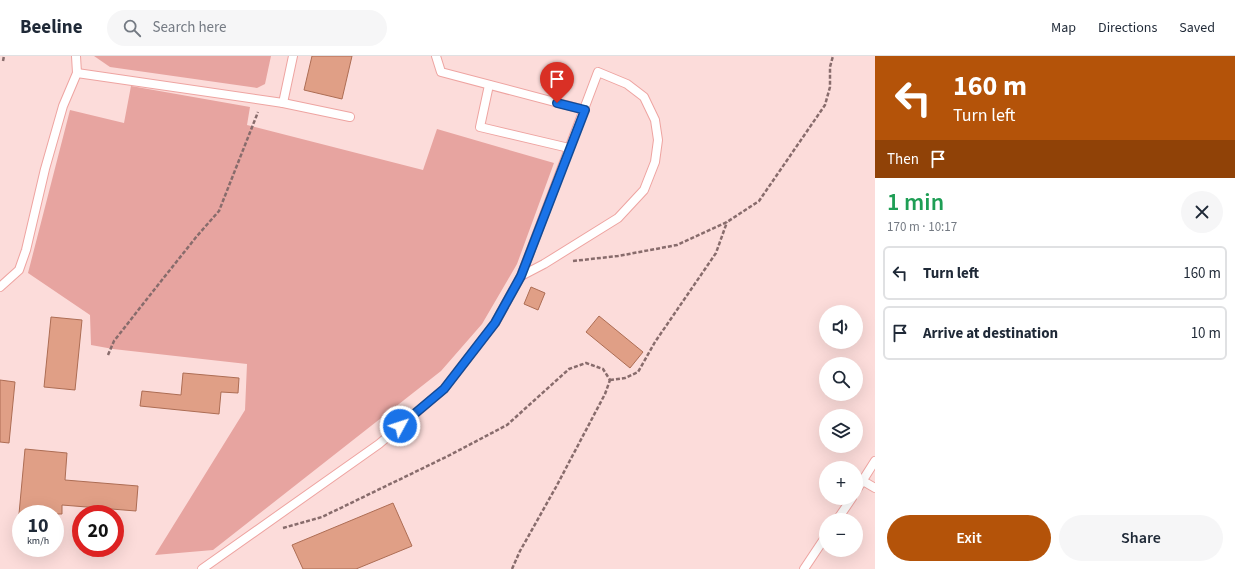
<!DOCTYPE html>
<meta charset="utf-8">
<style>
:root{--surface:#fff;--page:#f6f6f7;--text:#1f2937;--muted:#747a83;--line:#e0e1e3;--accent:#b45309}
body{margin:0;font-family:"Source Sans 3",sans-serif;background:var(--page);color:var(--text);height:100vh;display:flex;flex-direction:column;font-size:15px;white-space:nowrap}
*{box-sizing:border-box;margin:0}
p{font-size:13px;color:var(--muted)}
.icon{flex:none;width:22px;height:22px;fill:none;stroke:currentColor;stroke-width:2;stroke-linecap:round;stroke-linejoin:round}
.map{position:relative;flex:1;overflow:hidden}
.details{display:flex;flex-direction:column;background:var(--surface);width:360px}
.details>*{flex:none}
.top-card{background:#b45309;color:#fff;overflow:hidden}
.buttons{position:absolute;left:819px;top:249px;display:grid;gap:8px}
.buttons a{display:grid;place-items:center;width:44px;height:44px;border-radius:50%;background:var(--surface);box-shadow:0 4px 16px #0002;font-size:20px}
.speed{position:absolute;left:12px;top:449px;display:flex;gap:8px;font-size:20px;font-weight:700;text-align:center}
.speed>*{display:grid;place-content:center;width:52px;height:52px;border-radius:50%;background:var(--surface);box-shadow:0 4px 16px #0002;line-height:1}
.speed small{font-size:10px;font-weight:400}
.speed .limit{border:6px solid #d22;background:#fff;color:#111}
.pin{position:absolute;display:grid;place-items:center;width:34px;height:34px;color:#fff;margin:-41px -17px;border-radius:50% 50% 50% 0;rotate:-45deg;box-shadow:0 0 4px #0007}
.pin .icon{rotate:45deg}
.me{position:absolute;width:44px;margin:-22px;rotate:50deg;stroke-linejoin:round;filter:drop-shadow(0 0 3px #0008)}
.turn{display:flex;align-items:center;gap:14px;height:84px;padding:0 12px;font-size:18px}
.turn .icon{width:52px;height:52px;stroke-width:2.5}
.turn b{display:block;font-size:28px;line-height:34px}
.then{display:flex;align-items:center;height:38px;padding:0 12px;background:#0003;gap:8px;font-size:15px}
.round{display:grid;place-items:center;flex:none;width:42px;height:42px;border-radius:21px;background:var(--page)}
.summary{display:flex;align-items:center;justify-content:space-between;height:68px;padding:0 12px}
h1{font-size:24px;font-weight:600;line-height:30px;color:#1e9e55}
.action{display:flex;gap:8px;margin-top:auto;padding:8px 12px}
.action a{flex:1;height:46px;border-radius:24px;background:var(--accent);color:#fff;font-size:16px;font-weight:600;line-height:46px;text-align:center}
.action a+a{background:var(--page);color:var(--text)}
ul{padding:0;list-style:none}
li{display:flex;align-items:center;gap:12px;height:54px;margin:0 8px 6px;padding:0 4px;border:2px solid var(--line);border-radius:6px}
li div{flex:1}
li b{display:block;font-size:15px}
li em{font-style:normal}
header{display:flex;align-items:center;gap:24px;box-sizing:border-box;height:56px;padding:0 20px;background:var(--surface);border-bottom:1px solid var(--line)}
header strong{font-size:19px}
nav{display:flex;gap:22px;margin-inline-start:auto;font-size:14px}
.search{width:280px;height:36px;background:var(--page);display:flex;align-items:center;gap:10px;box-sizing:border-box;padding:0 14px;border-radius:22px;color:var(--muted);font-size:15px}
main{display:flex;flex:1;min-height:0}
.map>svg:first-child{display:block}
.green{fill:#e7a4a0}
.building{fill:#e09f86;stroke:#ad6d54}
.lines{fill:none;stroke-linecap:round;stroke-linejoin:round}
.lane-casing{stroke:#eea4a1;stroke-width:10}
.path{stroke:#886c6c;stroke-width:2.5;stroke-dasharray:4 2;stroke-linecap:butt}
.lane{stroke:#fff;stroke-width:8}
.route-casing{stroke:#114b97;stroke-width:10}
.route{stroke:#1a73e8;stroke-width:7}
</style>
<header>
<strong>Beeline</strong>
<div class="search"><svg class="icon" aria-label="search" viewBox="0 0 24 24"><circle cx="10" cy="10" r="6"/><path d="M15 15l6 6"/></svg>Search here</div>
<nav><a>Map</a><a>Directions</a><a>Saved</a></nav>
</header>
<main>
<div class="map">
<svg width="875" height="513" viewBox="0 0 875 513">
<rect width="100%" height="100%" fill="#fcdcda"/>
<g class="green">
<polygon points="94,0 271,0 265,28 257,32 110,11"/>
<polygon points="131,30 250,51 247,69 423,114 437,73 554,107 517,208 482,268 441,315 213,494 155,499 245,354 247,308 113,293 91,289 90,259 28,217 70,54 124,67"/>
</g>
<g class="building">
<polygon points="312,0 352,0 342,43 304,34"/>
<polygon points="531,231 545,237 538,254 524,248"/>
<polygon points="599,260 643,296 630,312 586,276"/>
<polygon points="51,261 82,264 75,334 44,331"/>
<polygon points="183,317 239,322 238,337 221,336 219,358 140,350 142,335 181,339"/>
<polygon points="0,324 15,326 9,387 0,386"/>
<polygon points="25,393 67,397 65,424 138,430 136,455 62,449 62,458 19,458"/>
<polygon points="393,447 412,490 356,513 303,513 292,489"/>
</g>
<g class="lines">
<g class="lane-casing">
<g id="lane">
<polyline points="436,0 441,16 585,54"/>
<polygon points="598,16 627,28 644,41 655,64 658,84 655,106 644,134 618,162 544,208 521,220"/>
<polyline points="77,17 283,47 350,61"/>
<polyline points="489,29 480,71 569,92"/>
<polyline points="283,47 293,0"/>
<polyline points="0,231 19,214 26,194 45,113 63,50 77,17 76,0"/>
<polyline points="863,425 875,432"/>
<polyline points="856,435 875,405"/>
<polyline points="837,464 852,442"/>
<polyline points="202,513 379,388 444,333 495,267 521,220"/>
<polyline points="804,513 826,480"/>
</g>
</g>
<g class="path">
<polyline points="3,5 4,0"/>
<polyline points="573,205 618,200 677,189 727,166 759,145 825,49 830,31 830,11 833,0"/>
<polyline points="108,299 114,285 154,234 197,180 219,155 258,56"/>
<polyline points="610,324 625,322 638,316 655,286 716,197 727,166"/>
<polyline points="283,472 322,461 448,400 507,369 569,313 586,307 603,313 610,324"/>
<polyline points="512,513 520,495 556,431 605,338 610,324"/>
</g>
<use href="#lane" class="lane"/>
</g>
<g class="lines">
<g class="route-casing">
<polyline id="route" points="400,370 444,333 495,267 521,220 585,54 557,47"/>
</g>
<use href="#route" class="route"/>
</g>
</svg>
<div class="buttons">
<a><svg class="icon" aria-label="sound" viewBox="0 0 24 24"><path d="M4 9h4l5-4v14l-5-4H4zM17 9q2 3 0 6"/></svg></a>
<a><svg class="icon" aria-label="search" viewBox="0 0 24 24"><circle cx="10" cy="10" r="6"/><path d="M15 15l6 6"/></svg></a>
<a><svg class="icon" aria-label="layers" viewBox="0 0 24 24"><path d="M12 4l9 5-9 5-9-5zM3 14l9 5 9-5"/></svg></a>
<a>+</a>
<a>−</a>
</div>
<div class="speed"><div>10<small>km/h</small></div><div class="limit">20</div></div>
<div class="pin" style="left:557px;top:47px;background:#d93025"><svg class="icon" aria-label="arrive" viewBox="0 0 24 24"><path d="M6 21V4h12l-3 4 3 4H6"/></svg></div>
<svg class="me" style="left:400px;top:370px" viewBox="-20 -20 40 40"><circle r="17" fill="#1a73e8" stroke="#fff" stroke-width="3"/><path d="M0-11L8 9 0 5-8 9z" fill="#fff"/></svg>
</div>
<section class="details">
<div class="top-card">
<div class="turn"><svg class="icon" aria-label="left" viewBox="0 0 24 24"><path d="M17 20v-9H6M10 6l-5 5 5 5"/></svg><div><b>160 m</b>Turn left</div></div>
<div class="then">Then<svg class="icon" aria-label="arrive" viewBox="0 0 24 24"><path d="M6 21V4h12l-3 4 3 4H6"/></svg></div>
</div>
<div class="summary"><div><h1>1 min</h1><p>170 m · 10:17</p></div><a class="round"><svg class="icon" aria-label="close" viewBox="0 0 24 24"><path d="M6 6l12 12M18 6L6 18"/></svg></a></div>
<ul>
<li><svg class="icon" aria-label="left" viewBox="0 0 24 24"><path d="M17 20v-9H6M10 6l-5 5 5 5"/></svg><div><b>Turn left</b></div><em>160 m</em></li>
<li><svg class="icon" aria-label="arrive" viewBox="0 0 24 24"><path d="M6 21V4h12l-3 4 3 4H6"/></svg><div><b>Arrive at destination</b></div><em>10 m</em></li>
</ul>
<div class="action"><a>Exit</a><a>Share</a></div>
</section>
</main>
